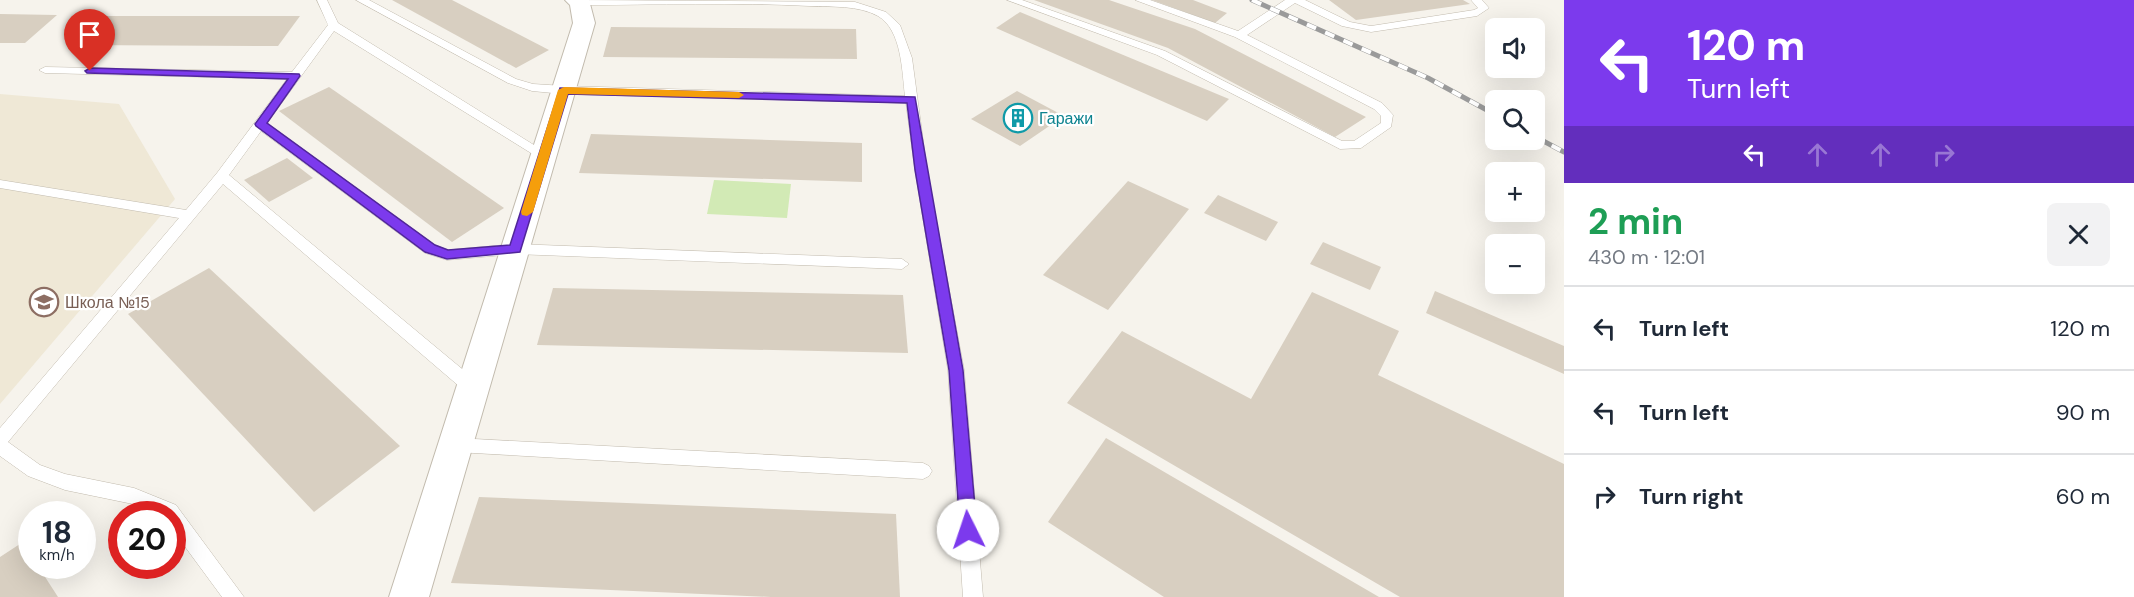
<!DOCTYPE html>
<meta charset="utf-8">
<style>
:root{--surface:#fff;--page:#f2f2f3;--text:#1f2937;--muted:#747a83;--line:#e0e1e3}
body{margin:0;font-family:"DM Sans",sans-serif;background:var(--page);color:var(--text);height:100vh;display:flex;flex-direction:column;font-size:22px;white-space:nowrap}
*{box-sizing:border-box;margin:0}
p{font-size:20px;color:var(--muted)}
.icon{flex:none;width:33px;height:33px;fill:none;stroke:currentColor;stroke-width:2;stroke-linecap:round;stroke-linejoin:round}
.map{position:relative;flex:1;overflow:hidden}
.sheet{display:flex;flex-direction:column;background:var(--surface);width:570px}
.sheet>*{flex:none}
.banner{background:#7c3aed;color:#fff;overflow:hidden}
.tools{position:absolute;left:1485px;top:18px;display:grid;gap:12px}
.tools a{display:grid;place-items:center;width:60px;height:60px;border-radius:9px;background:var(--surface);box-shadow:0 6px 24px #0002;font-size:30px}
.speed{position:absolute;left:18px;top:501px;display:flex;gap:12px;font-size:30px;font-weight:700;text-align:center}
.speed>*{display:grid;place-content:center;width:78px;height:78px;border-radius:50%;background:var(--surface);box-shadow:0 6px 24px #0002;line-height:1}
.speed small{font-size:15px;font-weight:400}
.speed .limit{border:9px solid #d22;background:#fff;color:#111}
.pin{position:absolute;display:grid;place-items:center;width:51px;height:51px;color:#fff;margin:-62px -26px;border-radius:50% 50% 50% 0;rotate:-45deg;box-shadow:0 0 6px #0007}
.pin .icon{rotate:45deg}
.me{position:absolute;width:66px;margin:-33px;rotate:356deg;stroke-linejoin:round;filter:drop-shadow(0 0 4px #0008)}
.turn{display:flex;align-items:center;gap:21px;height:126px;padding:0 24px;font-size:27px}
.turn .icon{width:78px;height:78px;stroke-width:2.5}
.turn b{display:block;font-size:42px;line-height:51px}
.lanes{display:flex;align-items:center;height:57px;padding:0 24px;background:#0003;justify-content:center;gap:30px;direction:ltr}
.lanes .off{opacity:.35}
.round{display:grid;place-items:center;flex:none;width:63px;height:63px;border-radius:9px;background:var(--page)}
.overview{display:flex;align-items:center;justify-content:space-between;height:102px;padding:0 24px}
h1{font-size:36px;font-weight:700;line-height:45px;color:#1e9e55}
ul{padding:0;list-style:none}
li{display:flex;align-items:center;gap:18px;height:84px;padding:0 24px;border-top:2px solid var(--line)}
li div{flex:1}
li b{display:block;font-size:22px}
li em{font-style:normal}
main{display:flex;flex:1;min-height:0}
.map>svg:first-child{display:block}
.education{fill:#efe8d6}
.green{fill:#d2eab5}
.building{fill:#d8cfc1}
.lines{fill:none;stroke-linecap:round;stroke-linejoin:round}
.lane-casing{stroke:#c2bbae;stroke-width:1}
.street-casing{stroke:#c2bbae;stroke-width:2}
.lane{fill:#fff;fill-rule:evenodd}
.street{fill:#fff;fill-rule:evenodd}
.rail-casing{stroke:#9a9a9a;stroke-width:5}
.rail{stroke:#fff;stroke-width:4;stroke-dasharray:10;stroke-linecap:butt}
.route{fill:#7c3aed;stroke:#51269a;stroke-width:1.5}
.slow{fill:#f59e0b}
.labels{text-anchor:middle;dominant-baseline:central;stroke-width:4.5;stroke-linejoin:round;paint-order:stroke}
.culture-label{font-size:16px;fill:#0d838f;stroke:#fff;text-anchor:start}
.education-label{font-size:16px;fill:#785e54;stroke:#fff;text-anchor:start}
</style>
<main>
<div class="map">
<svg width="1564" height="597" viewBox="0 0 1564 597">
<rect width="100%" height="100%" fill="#f6f3ec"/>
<polygon class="education" points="0,94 119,104 175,199 0,404"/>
<polygon class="green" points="714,180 791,184 787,218 707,214"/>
<g class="building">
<polygon points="392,0 452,0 549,50 516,68"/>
<polygon points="1034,0 1109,0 1195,29 1366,117 1335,137 1168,48"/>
<polygon points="1152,0 1193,0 1227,13 1215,23"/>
<polygon points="1329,0 1463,0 1470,4 1356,20"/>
<polygon points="1020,12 1229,99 1207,121 996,28"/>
<polygon points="0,14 57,15 25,43 0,43"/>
<polygon points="104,16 300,16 278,46 74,45"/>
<polygon points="611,27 856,29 857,59 603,57"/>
<polygon points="329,87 504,208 452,242 279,111"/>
<polygon points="1017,91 1064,116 1020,146 971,119"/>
<polygon points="591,134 862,143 862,182 579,173"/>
<polygon points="287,158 313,178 269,202 244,180"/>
<polygon points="1128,181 1189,209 1108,310 1043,275"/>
<polygon points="1218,195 1278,222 1266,241 1204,213"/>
<polygon points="1323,242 1381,267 1370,290 1310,264"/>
<polygon points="209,268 400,446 314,512 128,314"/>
<polygon points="553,288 903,295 908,353 537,345"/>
<polygon points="1435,291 1564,346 1564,374 1426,313"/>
<polygon points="1312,292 1399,331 1378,375 1564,464 1564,597 1400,597 1067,403 1122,331 1251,399"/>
<polygon points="1106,438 1379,597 1164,597 1048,522"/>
<polygon points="479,497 896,514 900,597 771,597 451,583"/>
<polygon points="23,542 32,555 32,566 38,566 58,597 0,597 0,557"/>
</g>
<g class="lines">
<g class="lane-casing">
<g id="lane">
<polygon points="317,0 327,0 338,23 550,155 549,158 539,158 334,31 267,123 435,245 448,250 515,244 902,259 909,264 902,269 515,254 447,260 425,253 261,131 229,175 479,383 481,388 479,393 473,395 467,393 223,184 8,442 40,465 65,474 134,488 176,505 244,597 222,597 172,529 172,514 158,514 133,504 65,490 28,476 0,456 0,428 179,218 0,188 0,180 186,210 217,173 287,79 45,73 39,70 45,67 292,72 328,25"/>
<path d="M356 0H369L516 79 533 84 564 86 905 96C902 72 902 30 878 16 858 5 832 7 810 6 734 2 657 5 580 5L576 4V0L855 2 886 12 900 25 912 58 927 170 964 370 983 597H963L948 370 915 170 906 103 564 94 532 91 508 83Z"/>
<polygon points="1007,0 1022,0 1165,51 1342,141 1354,141 1381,123 1381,116 1374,109 1235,37 1135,0 1150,0 1238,31 1285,0 1305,0 1350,22 1371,26 1474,10 1478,8 1471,0 1482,0 1489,8 1477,16 1371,32 1342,26 1295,3 1247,35 1382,103 1393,115 1391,127 1361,148 1340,149 1157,55"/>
<polygon points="456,438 923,463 929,466 932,471 929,476 923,479 456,452 450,450 447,445 450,440"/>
</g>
</g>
<g class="street-casing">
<polygon id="street" points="565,0 589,0 595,23 429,597 389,597 573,23 570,5"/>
</g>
<use href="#lane" class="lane"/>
<use href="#street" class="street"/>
<g class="rail-casing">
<g id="rail">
<polyline points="1252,0 1428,78 1496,115"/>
<polyline points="1534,136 1564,152"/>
</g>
</g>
<use href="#rail" class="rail"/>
</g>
<polygon class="route" points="90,68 299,74 300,76 267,123 435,245 448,250 510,245 560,88 915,97 963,370 977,530 974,535 968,538 962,535 960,530 949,370 915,170 907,103 568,94 520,252 447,259 425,252 256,126 255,124 288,79 87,73 85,71"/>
<polygon class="slow" points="564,87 739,92 744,95 739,98 568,94 533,212 527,216 522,215 521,212 558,90"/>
<defs>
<g id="building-ring" transform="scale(1.5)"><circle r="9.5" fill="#fff" stroke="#0f9aa8" stroke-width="1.5"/><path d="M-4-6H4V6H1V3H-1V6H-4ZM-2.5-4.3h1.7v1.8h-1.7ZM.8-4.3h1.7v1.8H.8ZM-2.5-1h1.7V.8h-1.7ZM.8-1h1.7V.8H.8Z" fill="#0f9aa8"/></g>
<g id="school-ring" transform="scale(1.5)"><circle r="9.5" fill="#fff" stroke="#8d6e63" stroke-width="1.5"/><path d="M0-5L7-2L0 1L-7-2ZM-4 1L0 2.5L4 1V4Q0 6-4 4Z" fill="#8d6e63"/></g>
</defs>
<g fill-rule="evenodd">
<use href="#building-ring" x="1018" y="118"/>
<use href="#school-ring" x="44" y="302"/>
</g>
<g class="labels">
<g class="culture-label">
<text x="1039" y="118">Гаражи</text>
</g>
<g class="education-label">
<text x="65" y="302">Школа №15</text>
</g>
</g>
</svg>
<div class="tools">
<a><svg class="icon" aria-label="sound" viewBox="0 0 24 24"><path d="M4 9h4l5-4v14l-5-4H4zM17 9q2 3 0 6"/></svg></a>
<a><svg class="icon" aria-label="search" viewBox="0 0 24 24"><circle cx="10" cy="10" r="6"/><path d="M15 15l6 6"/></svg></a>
<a>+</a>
<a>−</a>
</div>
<div class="speed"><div>18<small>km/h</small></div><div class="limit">20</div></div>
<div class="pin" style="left:90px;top:71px;background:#d93025"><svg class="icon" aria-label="arrive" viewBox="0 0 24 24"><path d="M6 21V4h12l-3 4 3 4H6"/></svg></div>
<svg class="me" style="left:968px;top:530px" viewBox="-20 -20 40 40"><circle r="19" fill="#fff"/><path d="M0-13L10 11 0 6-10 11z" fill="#7c3aed"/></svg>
</div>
<section class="sheet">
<div class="banner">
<div class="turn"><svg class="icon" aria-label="left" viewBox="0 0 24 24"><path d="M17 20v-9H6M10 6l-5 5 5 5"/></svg><div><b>120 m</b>Turn left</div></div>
<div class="lanes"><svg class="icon" aria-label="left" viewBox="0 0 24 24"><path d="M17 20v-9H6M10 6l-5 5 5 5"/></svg><svg class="icon off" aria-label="ahead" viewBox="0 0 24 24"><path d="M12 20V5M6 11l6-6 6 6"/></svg><svg class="icon off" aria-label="ahead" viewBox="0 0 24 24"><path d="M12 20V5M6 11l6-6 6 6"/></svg><svg class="icon off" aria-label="right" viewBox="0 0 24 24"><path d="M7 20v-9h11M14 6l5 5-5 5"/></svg></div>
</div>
<div class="overview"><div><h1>2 min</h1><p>430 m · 12:01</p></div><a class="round"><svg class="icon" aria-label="close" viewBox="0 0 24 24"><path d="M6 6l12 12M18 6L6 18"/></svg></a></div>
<ul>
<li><svg class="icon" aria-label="left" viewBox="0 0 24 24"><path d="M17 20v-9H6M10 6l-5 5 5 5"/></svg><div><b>Turn left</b></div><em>120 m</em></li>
<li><svg class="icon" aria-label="left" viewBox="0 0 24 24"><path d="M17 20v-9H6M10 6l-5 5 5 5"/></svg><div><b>Turn left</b></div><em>90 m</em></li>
<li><svg class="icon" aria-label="right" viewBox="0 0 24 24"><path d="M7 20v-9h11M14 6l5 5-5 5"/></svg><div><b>Turn right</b></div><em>60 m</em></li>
</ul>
</section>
</main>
